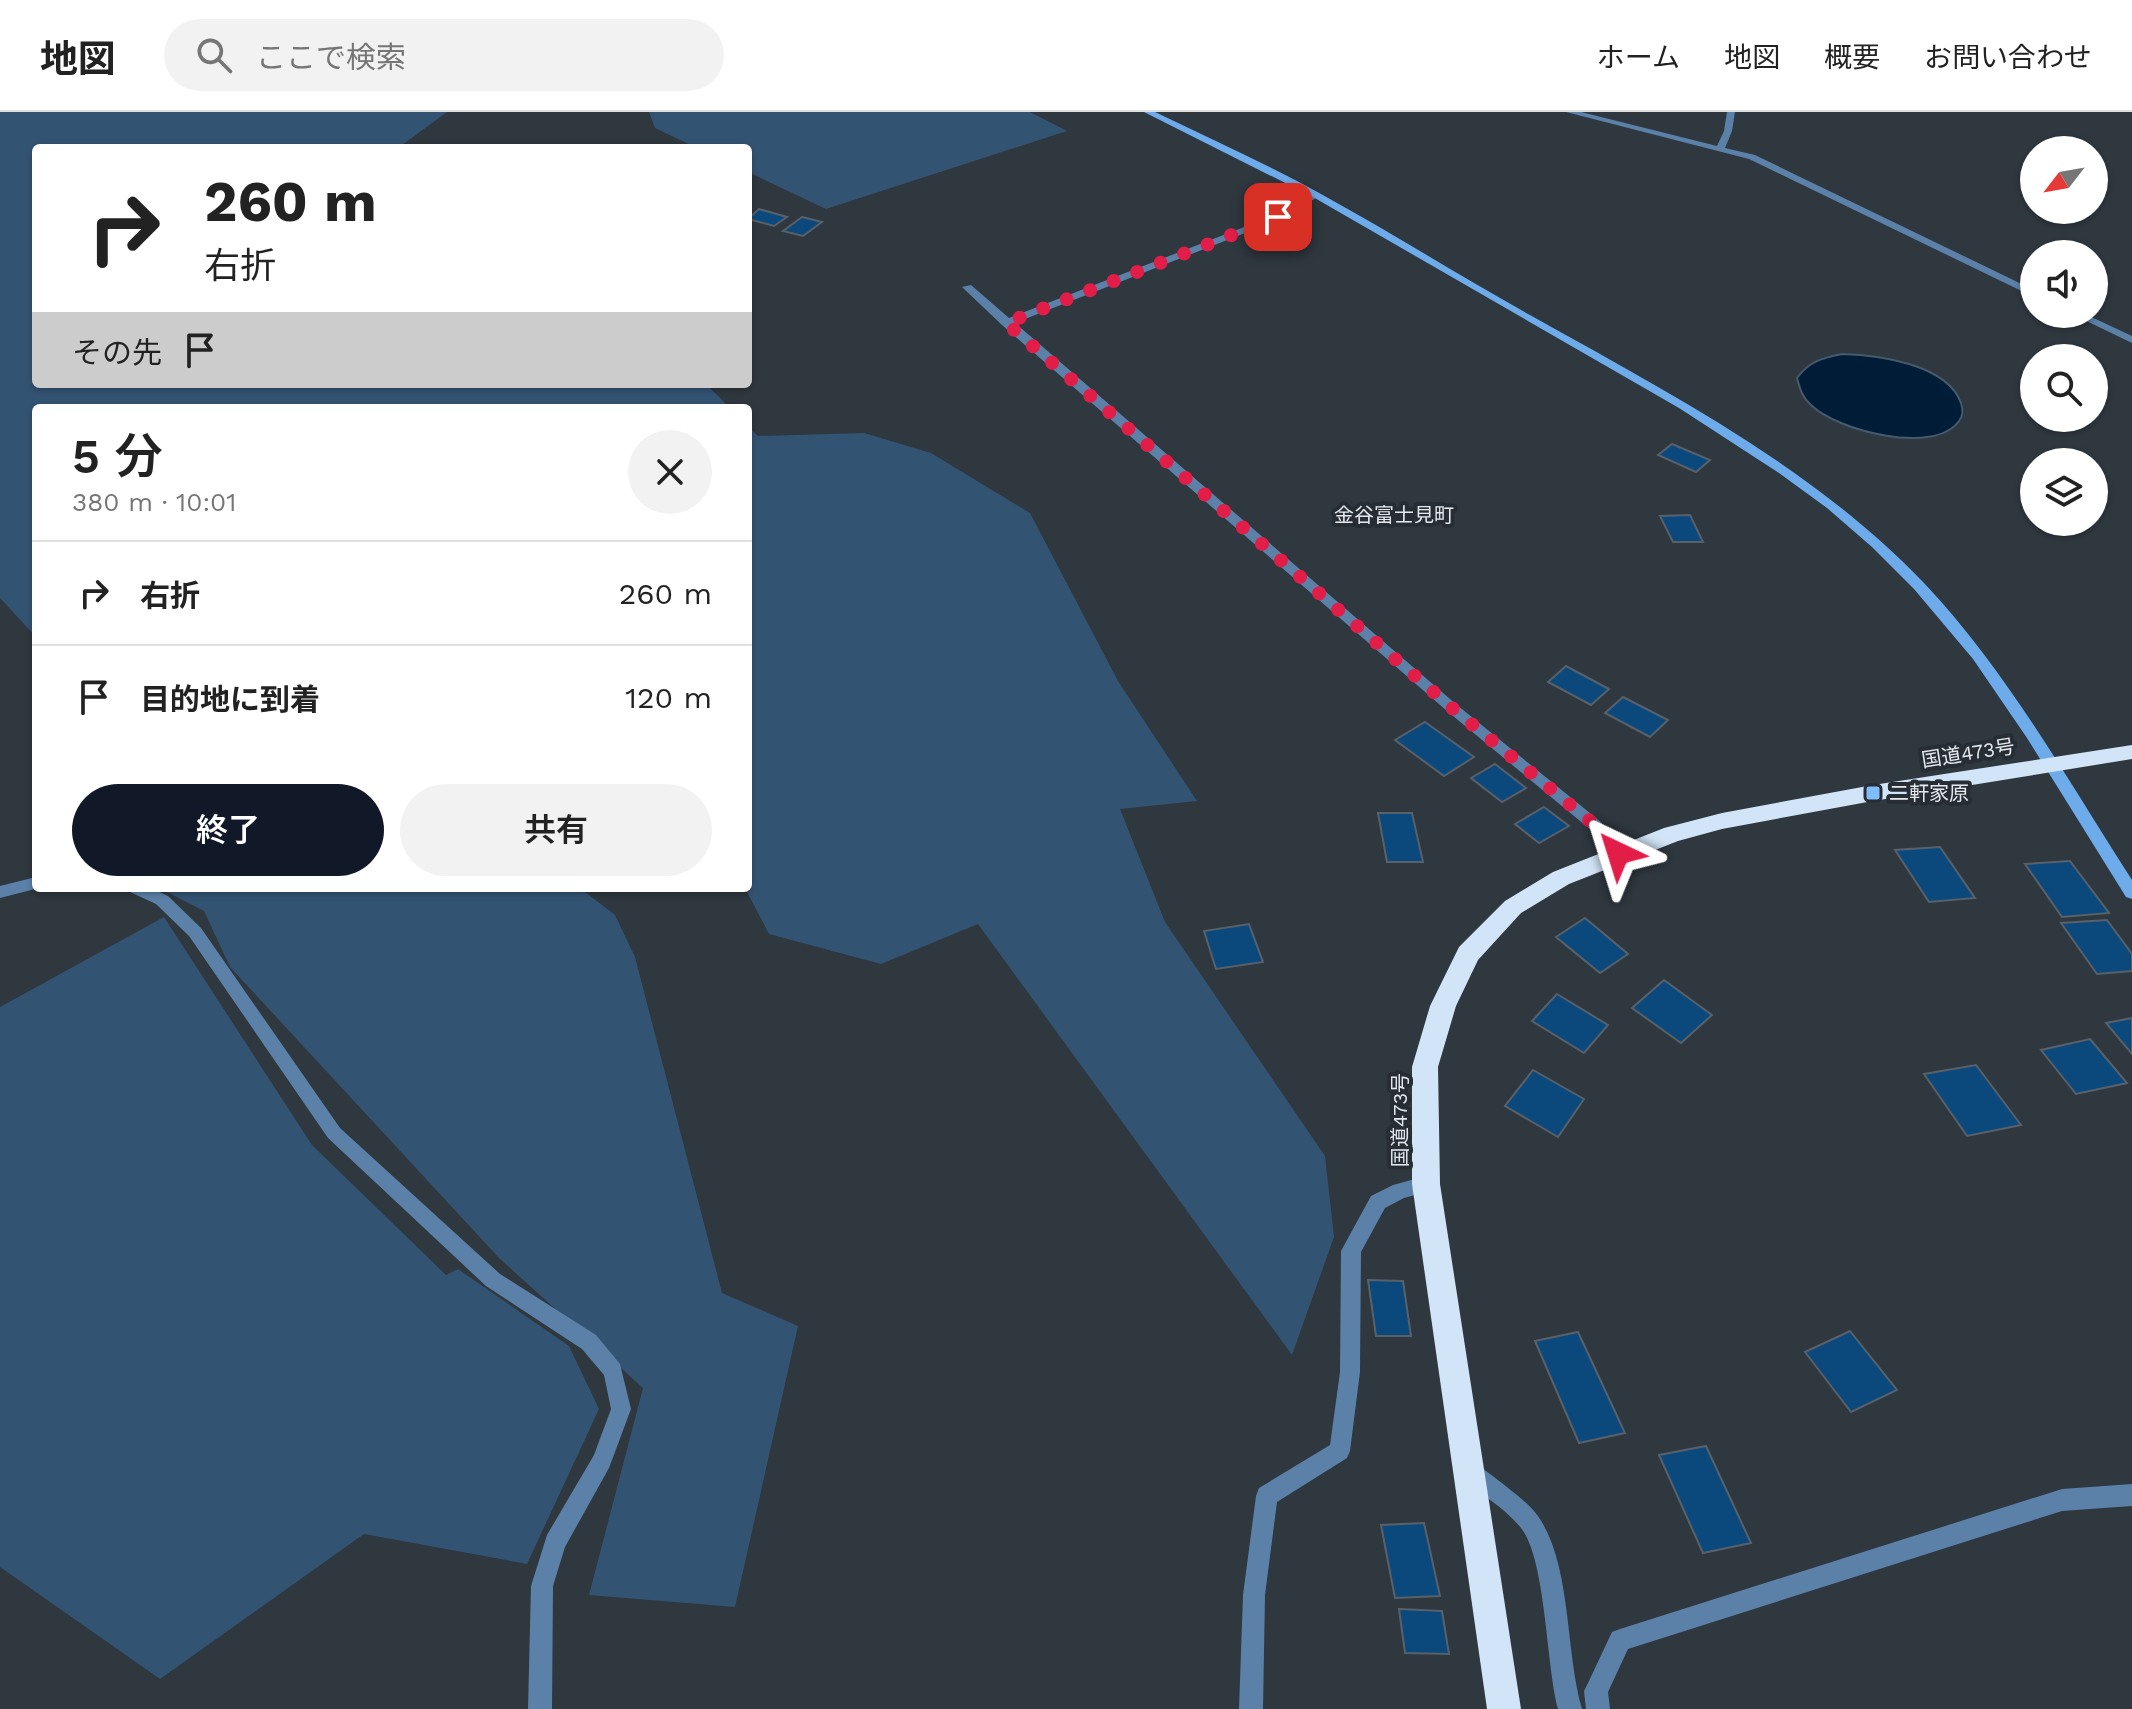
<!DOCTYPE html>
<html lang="ja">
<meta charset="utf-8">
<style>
:root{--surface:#fff;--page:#f2f2f2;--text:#222;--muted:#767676;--line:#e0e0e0;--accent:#111827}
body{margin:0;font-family:"Work Sans","Noto Sans JP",sans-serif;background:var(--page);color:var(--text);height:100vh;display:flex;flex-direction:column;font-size:30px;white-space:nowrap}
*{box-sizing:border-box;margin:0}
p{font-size:26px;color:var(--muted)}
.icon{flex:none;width:44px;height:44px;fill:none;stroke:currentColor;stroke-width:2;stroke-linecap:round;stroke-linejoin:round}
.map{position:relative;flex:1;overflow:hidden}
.side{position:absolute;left:32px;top:292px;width:720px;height:488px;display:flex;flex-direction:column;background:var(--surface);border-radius:8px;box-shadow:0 2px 6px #0004}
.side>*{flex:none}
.hud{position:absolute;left:32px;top:32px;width:720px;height:244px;border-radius:8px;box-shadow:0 2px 6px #0004;background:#fff;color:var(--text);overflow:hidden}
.needle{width:52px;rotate:239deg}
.buttons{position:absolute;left:2020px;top:24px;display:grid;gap:16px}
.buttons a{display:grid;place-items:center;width:88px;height:88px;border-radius:50%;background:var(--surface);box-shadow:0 2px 6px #0004;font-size:40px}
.pin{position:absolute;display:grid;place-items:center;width:68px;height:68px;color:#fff;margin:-34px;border-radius:16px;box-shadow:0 4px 12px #0006}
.me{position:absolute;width:88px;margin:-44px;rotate:319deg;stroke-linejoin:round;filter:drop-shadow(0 0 6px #0008)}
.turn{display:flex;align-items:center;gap:28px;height:168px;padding:0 40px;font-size:36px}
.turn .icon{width:104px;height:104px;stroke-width:2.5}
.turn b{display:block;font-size:56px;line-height:68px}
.then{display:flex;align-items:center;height:76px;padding:0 40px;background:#0003;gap:16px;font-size:30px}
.round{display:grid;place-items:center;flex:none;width:84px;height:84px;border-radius:42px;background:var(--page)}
.overview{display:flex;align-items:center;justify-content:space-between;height:136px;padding:0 40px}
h1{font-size:48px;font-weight:600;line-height:60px}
.action{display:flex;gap:16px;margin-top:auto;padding:16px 40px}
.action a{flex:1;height:92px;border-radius:48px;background:var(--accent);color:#fff;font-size:32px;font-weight:600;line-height:92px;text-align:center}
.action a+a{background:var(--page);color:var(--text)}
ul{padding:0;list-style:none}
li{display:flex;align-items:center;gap:24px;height:104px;padding:0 40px;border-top:2px solid var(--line)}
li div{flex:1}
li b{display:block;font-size:30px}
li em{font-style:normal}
header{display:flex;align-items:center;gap:48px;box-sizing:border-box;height:112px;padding:0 40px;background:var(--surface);border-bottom:2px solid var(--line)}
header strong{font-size:38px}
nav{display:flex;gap:44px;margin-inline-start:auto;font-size:28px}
.search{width:560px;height:72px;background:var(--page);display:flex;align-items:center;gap:20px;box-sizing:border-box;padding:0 28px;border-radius:44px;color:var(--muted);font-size:30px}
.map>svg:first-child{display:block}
.green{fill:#335373}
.water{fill:#001c37;stroke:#455a6e;stroke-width:2}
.building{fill:#0b497d;stroke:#586069;stroke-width:2}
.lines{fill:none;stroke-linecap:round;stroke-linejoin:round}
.street{fill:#5b81a9;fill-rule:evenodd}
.secondary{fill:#6eabeb;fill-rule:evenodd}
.highway{fill:#d2e4f7;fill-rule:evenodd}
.route{stroke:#e11d48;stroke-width:14;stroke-dasharray:0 25.2}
.poi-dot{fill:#81bcfa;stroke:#262d34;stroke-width:3}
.labels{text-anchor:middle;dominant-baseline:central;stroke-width:8;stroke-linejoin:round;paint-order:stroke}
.far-quarter-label{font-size:20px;fill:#e5e9ee;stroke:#262d34}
.street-label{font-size:20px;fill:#e5e9ee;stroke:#262d34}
.poi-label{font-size:20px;fill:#e5e9ee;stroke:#262d34;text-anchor:start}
</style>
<header>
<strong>地図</strong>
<div class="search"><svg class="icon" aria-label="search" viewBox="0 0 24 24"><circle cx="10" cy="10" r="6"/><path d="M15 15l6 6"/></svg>ここで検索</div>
<nav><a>ホーム</a><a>地図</a><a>概要</a><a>お問い合わせ</a></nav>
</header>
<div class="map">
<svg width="2132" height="1597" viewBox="0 0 2132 1597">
<rect width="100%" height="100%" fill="#2f373f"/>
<g class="green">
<polygon points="0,0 447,0 398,36 36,36 36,272 706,272 730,296 36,296 36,525 0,486"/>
<polygon points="649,0 1030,0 1067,19 826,97 748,60 748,36 697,36 655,16"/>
<polygon points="748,314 758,324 864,321 931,341 1030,401 1118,569 1197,689 1120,697 1165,810 1325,1044 1334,1125 1292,1243 978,812 881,852 769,822 745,776 748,776"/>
<polygon points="159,776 580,776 615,803 635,845 722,1181 798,1214 735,1495 589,1483 643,1276 500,1147 230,855 204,799"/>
<polygon points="164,805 312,1033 446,1163 458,1157 569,1234 599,1297 527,1452 364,1422 160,1567 0,1455 0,895"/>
</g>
<path class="water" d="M1842 242C1878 243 1947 252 1961 291 1963 297 1963 304 1959 309 1934 344 1836 318 1811 293 1802 285 1800 277 1797 266 1809 249 1823 246 1842 242Z"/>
<g class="building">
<polygon points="759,97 787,105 774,114 748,107"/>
<polygon points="802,105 822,110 803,124 783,119"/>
<polygon points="1672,332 1710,348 1696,360 1658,343"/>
<polygon points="1690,403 1703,430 1673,430 1660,404"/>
<polygon points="1566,554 1609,577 1591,593 1548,570"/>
<polygon points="1623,585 1668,608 1650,625 1605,601"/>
<polygon points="1425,610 1474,645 1444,664 1395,628"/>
<polygon points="1495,652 1526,676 1502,690 1471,666"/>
<polygon points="1544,695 1569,714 1539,731 1515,712"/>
<polygon points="1378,701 1412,701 1423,750 1387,750"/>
<polygon points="1940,735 1975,786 1929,790 1895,738"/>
<polygon points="2070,749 2109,801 2062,805 2025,752"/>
<polygon points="1585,806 1628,842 1600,861 1556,825"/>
<polygon points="2107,808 2132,842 2132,859 2097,862 2061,811"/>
<polygon points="1249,812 1263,850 1216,857 1204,819"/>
<polygon points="1664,868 1712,903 1681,931 1632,896"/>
<polygon points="1557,882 1608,913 1584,941 1532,909"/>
<polygon points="2132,906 2132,942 2106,911"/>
<polygon points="2090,927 2127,971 2076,982 2041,938"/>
<polygon points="1976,953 2021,1013 1967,1024 1924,962"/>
<polygon points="1533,958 1584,987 1558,1025 1505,994"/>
<polygon points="1368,1168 1403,1169 1411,1224 1376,1224"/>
<polygon points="1850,1219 1897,1278 1851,1300 1805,1240"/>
<polygon points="1578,1220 1625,1321 1579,1331 1535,1229"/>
<polygon points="1706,1334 1751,1431 1703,1441 1659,1343"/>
<polygon points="1424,1411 1440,1484 1395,1486 1381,1413"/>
<polygon points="1399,1497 1442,1499 1449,1542 1405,1541"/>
</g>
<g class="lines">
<g class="street">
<polygon points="1566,0 1581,0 1717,34 1724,19 1727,0 1735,0 1732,19 1725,36 1755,43 2034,178 2034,185 1749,47"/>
<polygon points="1313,81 1321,83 1281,107 1015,211 1457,593 1601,710 1623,737 1626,741 1623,745 1613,745 1591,718 1447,599 1002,213 962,175 971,173 1009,206 1275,103"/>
<polygon points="2072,202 2085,202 2132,224 2132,231"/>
<polygon points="36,765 36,776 39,776 0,786 0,774"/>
<polygon points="128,776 151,776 168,784 201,816 340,1016 500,1162 596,1223 620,1252 631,1297 609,1356 565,1435 553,1474 552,1597 528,1597 531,1474 547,1423 594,1343 611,1297 604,1263 582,1237 486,1174 328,1026 189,824 156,792 130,780"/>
<polygon points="1426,1064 1433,1066 1435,1072 1433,1078 1404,1086 1385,1096 1361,1140 1360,1260 1350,1339 1347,1346 1277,1390 1265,1483 1263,1597 1239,1597 1243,1483 1256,1384 1259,1376 1330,1333 1340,1260 1341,1139 1371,1084 1393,1073"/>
<path d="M1471 1350C1484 1356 1495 1366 1507 1375 1518 1384 1530 1393 1538 1404 1572 1453 1565 1539 1582 1597H1558C1546 1552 1546 1448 1521 1416 1506 1397 1482 1383 1464 1368L1460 1361 1464 1354Z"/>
<polygon points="2132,1372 2132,1394 2062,1399 1628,1537 1608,1580 1610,1597 1586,1597 1584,1579 1588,1571 1612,1520 1620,1517 2062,1377"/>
</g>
<path class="secondary" d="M1144 0H1155C1211 27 1267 52 1321 82 1392 121 1460 164 1530 203 1669 281 1813 355 1924 471 2007 559 2067 667 2132 768V787L2126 785 2027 626 1973 547 1914 477 1872 435 1827 396 1779 361 1679 296 1313 85Z"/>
<polygon class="highway" points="2132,633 2132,647 1873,689 1722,717 1678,729 1569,772 1521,801 1478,848 1456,894 1438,955 1440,1072 1521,1597 1487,1597 1412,1072 1412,955 1430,894 1459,835 1505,789 1553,760 1664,716 1722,701 1873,673"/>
</g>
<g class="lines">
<polyline class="route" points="1278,105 1006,211 1452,596 1596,714 1618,741"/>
</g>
<rect class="poi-dot" x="1865" y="673" width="16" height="16" rx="4"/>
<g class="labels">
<g class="far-quarter-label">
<text x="1394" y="403">金谷富士見町</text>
</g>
<g class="street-label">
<text transform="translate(1968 641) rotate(-9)">国道473号</text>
<text transform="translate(1400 1008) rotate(-90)">国道473号</text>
</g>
<g class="poi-label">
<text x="1889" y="681">二軒家原</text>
</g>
</g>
</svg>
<div class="buttons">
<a><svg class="needle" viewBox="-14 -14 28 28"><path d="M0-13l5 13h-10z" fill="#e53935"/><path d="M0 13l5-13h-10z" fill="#767676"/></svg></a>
<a><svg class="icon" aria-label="sound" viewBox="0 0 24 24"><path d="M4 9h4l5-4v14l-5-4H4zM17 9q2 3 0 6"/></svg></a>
<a><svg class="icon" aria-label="search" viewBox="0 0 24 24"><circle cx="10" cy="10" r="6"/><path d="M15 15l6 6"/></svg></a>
<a><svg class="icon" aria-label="layers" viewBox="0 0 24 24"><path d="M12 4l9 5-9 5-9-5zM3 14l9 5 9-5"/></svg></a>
</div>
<div class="pin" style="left:1278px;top:105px;background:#d93025"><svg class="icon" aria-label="arrive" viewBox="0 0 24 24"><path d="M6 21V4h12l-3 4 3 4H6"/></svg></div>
<svg class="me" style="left:1618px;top:741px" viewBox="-20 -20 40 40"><path d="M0-17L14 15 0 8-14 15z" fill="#e11d48" stroke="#fff" stroke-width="4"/></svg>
<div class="hud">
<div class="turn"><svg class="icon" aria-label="right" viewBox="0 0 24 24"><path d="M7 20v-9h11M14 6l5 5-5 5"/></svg><div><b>260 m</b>右折</div></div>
<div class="then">その先<svg class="icon" aria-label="arrive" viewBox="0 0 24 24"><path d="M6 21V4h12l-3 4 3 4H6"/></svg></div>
</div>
<section class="side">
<div class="overview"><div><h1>5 分</h1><p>380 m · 10:01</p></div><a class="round"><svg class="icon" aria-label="close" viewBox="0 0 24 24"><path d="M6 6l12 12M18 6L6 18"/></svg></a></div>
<ul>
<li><svg class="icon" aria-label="right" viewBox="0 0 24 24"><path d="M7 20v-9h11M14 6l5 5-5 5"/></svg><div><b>右折</b></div><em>260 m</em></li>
<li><svg class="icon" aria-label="arrive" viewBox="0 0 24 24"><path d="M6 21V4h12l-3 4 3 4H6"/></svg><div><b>目的地に到着</b></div><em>120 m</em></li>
</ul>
<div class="action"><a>終了</a><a>共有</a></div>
</section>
</div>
